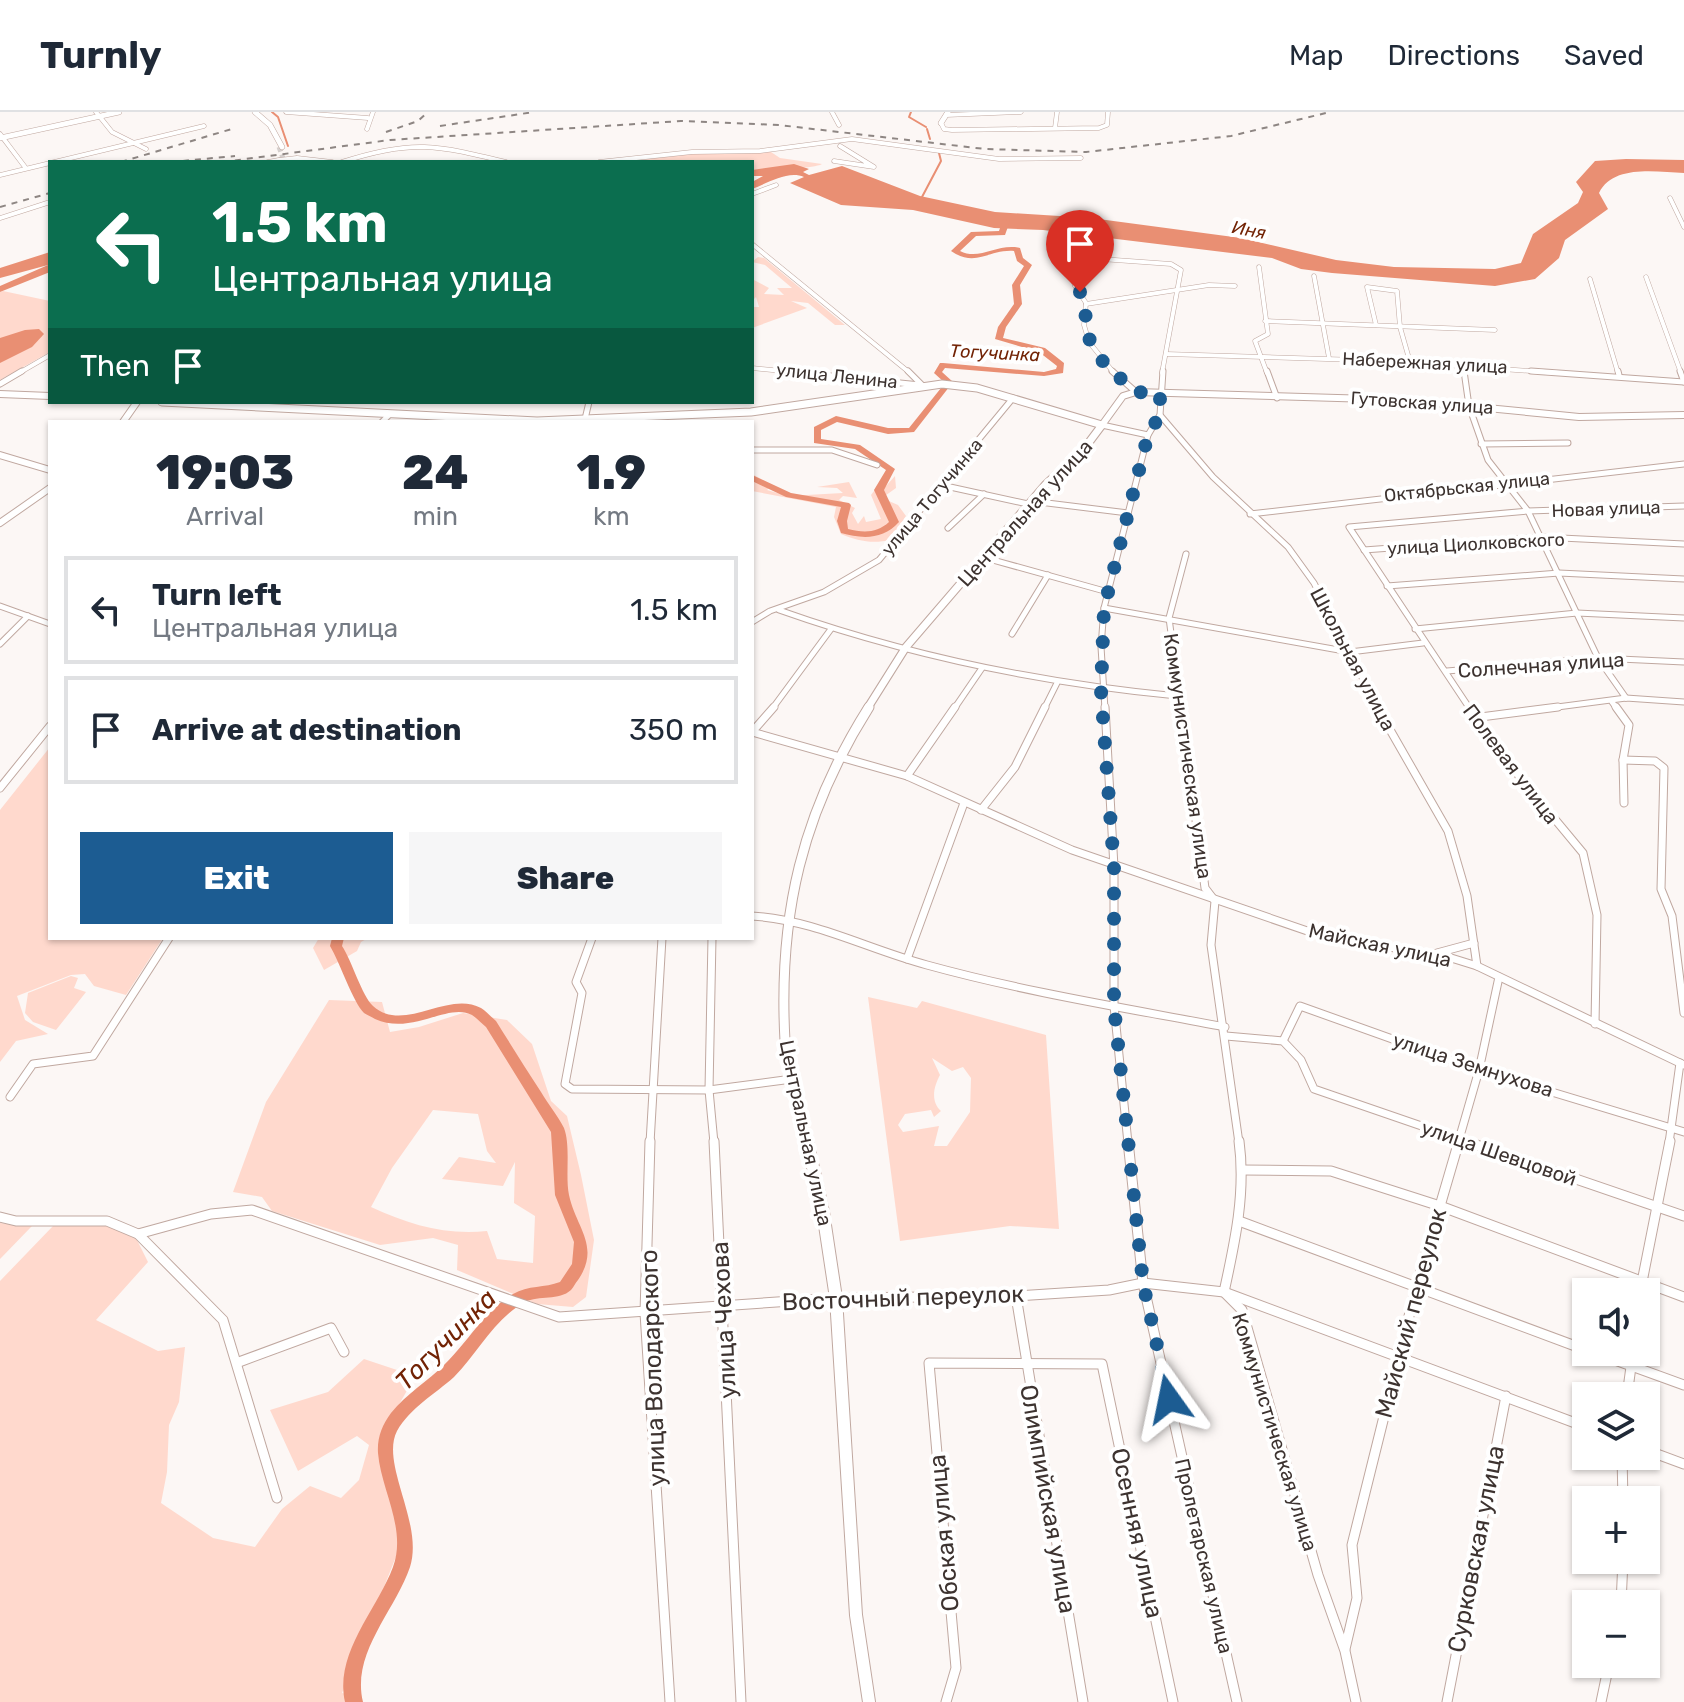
<!DOCTYPE html>
<meta charset="utf-8">
<style>
:root{--surface:#fff;--page:#f6f6f7;--text:#1f2937;--muted:#747a83;--line:#e0e1e3;--accent:#1c5c92}
body{margin:0;font-family:Rubik,sans-serif;background:var(--page);color:var(--text);height:100vh;display:flex;flex-direction:column;font-size:30px;white-space:nowrap}
*{box-sizing:border-box;margin:0}
p{font-size:26px;color:var(--muted)}
.icon{flex:none;width:44px;height:44px;fill:none;stroke:currentColor;stroke-width:2;stroke-linecap:round;stroke-linejoin:round}
.map{position:relative;flex:1;overflow:hidden}
.sheet{position:absolute;left:48px;top:308px;width:706px;height:520px;display:flex;flex-direction:column;background:var(--surface);border-radius:0px;box-shadow:0 2px 6px #0004}
.sheet>*{flex:none}
.guide{position:absolute;left:48px;top:48px;width:706px;height:244px;border-radius:0px;box-shadow:0 2px 6px #0004;background:#0b6e4f;color:#fff;overflow:hidden}
.buttons{position:absolute;left:1572px;top:1166px;display:grid;gap:16px}
.buttons a{display:grid;place-items:center;width:88px;height:88px;border-radius:0px;background:var(--surface);box-shadow:0 2px 6px #0004;font-size:40px}
.pin{position:absolute;display:grid;place-items:center;width:68px;height:68px;color:#fff;margin:-82px -34px;border-radius:50% 50% 50% 0;rotate:-45deg;box-shadow:0 0 8px #0007}
.pin .icon{rotate:45deg}
.me{position:absolute;width:88px;margin:-44px;rotate:348deg;stroke-linejoin:round;filter:drop-shadow(0 0 6px #0008)}
.turn{display:flex;align-items:center;gap:28px;height:168px;padding:0 32px;font-size:36px}
.turn .icon{width:104px;height:104px;stroke-width:2.5}
.turn b{display:block;font-size:56px;line-height:68px}
.then{display:flex;align-items:center;height:76px;padding:0 32px;background:#0003;gap:16px;font-size:30px}
.eta{display:flex;justify-content:space-evenly;align-items:center;height:136px;text-align:center}
.eta b{font-size:48px;font-weight:800;line-height:56px}
.cta{display:flex;gap:16px;margin-top:auto;padding:16px 32px}
.cta a{flex:1;height:92px;border-radius:0px;background:var(--accent);color:#fff;font-size:32px;font-weight:800;line-height:92px;text-align:center}
.cta a+a{background:var(--page);color:var(--text)}
ul{padding:0;list-style:none}
li{display:flex;align-items:center;gap:24px;height:108px;margin:0 16px 12px;padding:0 16px;border:4px solid var(--line);border-radius:0px}
li div{flex:1}
li b{display:block;font-size:30px}
li em{font-style:normal}
header{display:flex;align-items:center;gap:48px;box-sizing:border-box;height:112px;padding:0 40px;background:var(--surface);border-bottom:2px solid var(--line)}
header strong{font-size:38px}
nav{display:flex;gap:44px;margin-inline-start:auto;font-size:28px}
.map>svg:first-child{display:block}
.green{fill:#ffd9cd;fill-rule:evenodd}
.water{fill:#e98f73}
.lines{fill:none;stroke-linecap:round;stroke-linejoin:round}
.stream{stroke:#e98f73;stroke-width:2}
.river{fill:#e98f73;fill-rule:evenodd}
.secondary-tunnel{stroke:#d6d0ce;stroke-width:5;stroke-dasharray:5 3;stroke-linecap:butt}
.minor-far3-casing{stroke:#c0a8a0;stroke-width:5}
.minor-far2-casing{stroke:#c0a8a0;stroke-width:7}
.minor-far1-casing{stroke:#c0a8a0;stroke-width:9}
.minor-casing{stroke:#c0a8a0;stroke-width:11}
.tertiary-far1-casing{stroke:#c0a8a0;stroke-width:6}
.tertiary-casing{stroke:#c0a8a0;stroke-width:8}
.secondary-far3-casing{stroke:#c0a8a0;stroke-width:6}
.secondary-far2-casing{stroke:#c0a8a0;stroke-width:9}
.secondary-far1-casing{stroke:#c0a8a0;stroke-width:11}
.secondary-casing{stroke:#c0a8a0;stroke-width:14}
.minor-far3{stroke:#fff;stroke-width:4}
.minor-far2{stroke:#fff;stroke-width:5}
.minor-far1{stroke:#fff;stroke-width:7}
.minor{stroke:#fff;stroke-width:9}
.tertiary-far1{stroke:#fff;stroke-width:5}
.tertiary{stroke:#fff;stroke-width:6}
.secondary-far3{stroke:#fff;stroke-width:5}
.secondary-far2{stroke:#fff;stroke-width:7}
.secondary-far1{stroke:#fff;stroke-width:9}
.secondary{stroke:#fff;stroke-width:12}
.rail{stroke:#8e8683;stroke-width:2;stroke-dasharray:6 6;stroke-linecap:butt}
.minor-bridge-casing{stroke:#c0a8a0;stroke-width:5;stroke-linecap:butt}
.minor-bridge{stroke:#fff;stroke-width:4}
.route{stroke:#1c5c92;stroke-width:14;stroke-dasharray:0 25.2}
.labels{text-anchor:middle;dominant-baseline:central;stroke-width:8;stroke-linejoin:round;paint-order:stroke}
.far-water-label{font-size:18px;font-style:italic;fill:#722305;stroke:#fff}
.far-street-label{font-size:18px;fill:#3d3330;stroke:#fff}
.street-label{font-size:20px;fill:#3d3330;stroke:#fff}
.near-street-label{font-size:24px;fill:#3d3330;stroke:#fff}
.near-water-label{font-size:26px;font-style:italic;fill:#722305;stroke:#fff}
</style>
<header>
<strong>Turnly</strong>
<nav><a>Map</a><a>Directions</a><a>Saved</a></nav>
</header>
<div class="map">
<svg width="1684" height="1590" viewBox="0 0 1684 1590">
<rect width="100%" height="100%" fill="#fcf7f5"/>
<g class="green">
<path d="M771 40 780 46 822 52C811 58 771 55 752 58V50H624L693 41Z"/>
<polygon points="758,145 764,146 845,213 835,213 808,191 791,189 807,196 752,216 752,195 759,195 756,185 752,189 752,167 769,176 764,182 784,183 777,176 792,176 765,153 752,150"/>
<polygon points="3,179 50,189 50,240 0,268 0,180"/>
<path d="M752 362 772 373 767 378 788 384 843 381 837 376 817 375 849 370 857 386 843 384 839 388 855 396 852 401 858 412 864 404 866 410 881 407 871 383 877 375 878 383 895 364 896 376 882 386 898 393 906 404 890 428C873 432 857 429 841 422L834 405 836 395 752 379Z"/>
<polygon points="50,635 50,826 163,826 126,883 94,874 85,862 71,863 17,884 25,908 48,922 16,929 0,950 0,698"/>
<polygon points="319,826 368,826 361,830 357,839 324,858 313,836"/>
<polygon points="71,864 78,866 74,876 86,880 56,918 33,910 25,901 28,881"/>
<path d="M868 885 917 896 922 889 1046 923 1059 1117 1010 1114 900 1129ZM932 946 952 959 963 955 971 966 970 1000 947 1034H934L939 1014 903 1020 898 1013 905 1002 931 998 934 1005 941 999C930 989 934 974 940 963Z"/>
<path d="M329 888 382 890 390 920 419 915 463 901 507 908 532 932 551 989 567 1004 581 1063 594 1128 586 1185 573 1195 537 1192 457 1158 458 1133 433 1126 380 1133 272 1099 262 1085 233 1080 266 990ZM433 998 478 1002 487 1039 496 1051 459 1045 442 1067 503 1074 515 1050 514 1091 535 1104 533 1151 497 1147 487 1119C444 1123 410 1113 371 1095L392 1056Z"/>
<polygon points="0,1111 32,1114 0,1147"/>
<polygon points="103,1112 135,1124 148,1150 96,1208 158,1239 185,1235 179,1290 169,1313 167,1360 161,1391 213,1426 255,1435 282,1397 310,1374 341,1386 359,1368 369,1333 357,1324 298,1359 270,1298 328,1280 364,1247 397,1258 409,1275 380,1326 401,1432 342,1581 350,1583 354,1590 0,1590 0,1169 53,1114"/>
</g>
<g class="water">
<path d="M1626 47 1684 48V61C1657 60 1613 52 1599 81L1608 97 1565 128 1559 146 1535 167 1495 174 1332 161 1301 157 1272 146 1043 118 994 116 913 98 841 93 790 71 804 65C788 58 768 71 752 77V70L763 64H752V58L794 52 809 57 803 60 809 63 842 54 920 84 995 100 1091 106 1241 126 1336 148 1394 155 1495 157 1521 151 1533 122 1578 91 1583 80 1576 70 1595 49Z"/>
<polygon points="50,140 50,160 0,180 0,174 48,153 0,166 0,156"/>
<polygon points="25,218 39,217 44,222 32,235 0,251 0,226"/>
</g>
<g class="lines">
<g class="stream">
<polyline points="272,0 278,5 288,34"/>
<polyline points="911,0 909,5 926,15"/>
<polyline points="927,17 930,27"/>
<polyline points="922,85 941,49 939,41"/>
</g>
<g class="river">
<path d="M1003 107 1010 109 1005 123 976 124 960 139C980 149 997 131 1020 136L1023 146 1032 153 1020 173 1022 192 1006 215 1003 226 1045 236 1064 251 1063 261 1044 264 945 256 942 260 953 270 914 320 888 322 837 310 821 318V327L860 333 895 357 884 378 899 410C883 428 862 427 841 421L837 409 841 395 786 385 752 369V363L791 381 849 391 851 393 847 409 848 417C864 421 877 421 889 410L874 378 886 358 855 337 814 331V315L836 304 888 316H909L945 271 934 261 940 251H943L1044 260 1056 257 1057 254 1039 240 995 227 998 215 1014 192 1012 173 1024 154 1017 149 1014 139C989 137 976 156 951 139L971 120 999 119Z"/>
<path d="M332 826H344L342 834C352 849 362 884 373 894 404 922 447 878 481 896 486 899 491 905 496 909 511 933 526 957 541 980 548 992 558 1004 564 1016 571 1035 565 1063 569 1083 576 1116 601 1134 578 1168 575 1171 574 1175 571 1178 559 1189 539 1183 525 1190 494 1207 478 1241 454 1265 435 1282 410 1296 397 1319 380 1352 424 1411 410 1455 395 1499 351 1541 363 1590H345C334 1541 377 1498 393 1455 407 1417 381 1378 378 1341 377 1326 382 1313 391 1301 406 1282 428 1269 445 1252 469 1229 484 1199 513 1182 528 1173 545 1176 560 1170L572 1152 574 1130 555 1083 551 1020 486 915C482 912 477 906 472 903 448 890 412 924 375 907 372 905 367 903 364 901 353 890 340 851 330 834Z"/>
</g>
<polyline class="secondary-tunnel" points="279,35 284,49"/>
<g class="minor-far3-casing">
<g id="minor-far3">
<polyline points="96,0 112,20 146,37"/>
<polyline points="286,0 368,6"/>
<polyline points="832,0 839,13"/>
<polyline points="946,3 1021,0"/>
<polyline points="941,11 944,17 952,18 1099,16 1107,13 1108,0"/>
<polyline points="1055,16 1057,0"/>
<polyline points="367,17 373,0"/>
<polyline points="0,22 25,55"/>
<polyline points="297,46 332,50"/>
<polyline points="834,49 874,55 840,34"/>
<polyline points="268,50 279,48"/>
<path d="M342 50C412 27 437 33 506 50"/>
<polyline points="599,50 692,40 760,39 852,27 999,47 1081,46"/>
<polyline points="0,63 204,14"/>
<polyline points="752,82 776,73"/>
<polyline points="1670,86 1684,115"/>
<polyline points="0,106 50,90"/>
<polyline points="752,132 910,261"/>
<polyline points="1101,147 1171,152 1181,158 1162,261"/>
<polyline points="1068,150 1075,174 1086,191 1084,213 1089,230 1114,261"/>
<polyline points="1259,155 1268,222 1255,229 1267,261"/>
<polyline points="1314,164 1329,246"/>
<polyline points="1646,165 1681,261"/>
<polyline points="1590,167 1618,261"/>
<polyline points="1086,192 1209,173 1235,174"/>
<polyline points="1265,209 1495,218"/>
<polyline points="1376,213 1367,175 1397,179 1400,215 1410,250"/>
<polyline points="1166,242 1390,249 1559,261"/>
<polyline points="1463,253 1464,261"/>
<polyline points="752,256 802,261"/>
<polyline points="19,261 50,243"/>
</g>
</g>
<g class="minor-far2-casing">
<g id="minor-far2">
<polyline points="782,259 920,273"/>
<polyline points="908,259 922,273"/>
<polyline points="1112,259 1136,280"/>
<polyline points="1163,259 1160,303 1213,365 1288,435 1314,471 1378,597"/>
<polyline points="1267,259 1277,286"/>
<polyline points="1464,259 1469,294 1488,348 1528,399 1598,546 1626,586"/>
<polyline points="1531,259 1684,270"/>
<polyline points="1618,259 1619,263"/>
<polyline points="1680,259 1684,270"/>
<polyline points="0,272 22,259"/>
<polyline points="585,307 589,290"/>
<polyline points="382,310 390,302"/>
<polyline points="1102,313 1148,323"/>
<polyline points="1481,332 1568,331"/>
<polyline points="752,338 832,338 877,353"/>
<polyline points="941,373 1028,392"/>
<polyline points="1031,389 1128,401"/>
<polyline points="1250,402 1684,352"/>
<polyline points="948,416 984,382"/>
<polyline points="1364,438 1541,425 1684,432"/>
<polyline points="982,445 1108,480"/>
<polyline points="1387,474 1559,461 1684,467"/>
<polyline points="0,494 50,512"/>
<polyline points="1104,496 1350,540 1423,531"/>
<path d="M779 498C909 544 1040 571 1177 584"/>
<polyline points="752,510 770,499 824,480 879,448 1013,286"/>
<polyline points="1415,517 1577,501 1684,506"/>
<polyline points="1012,522 1048,463"/>
<polyline points="0,532 28,504"/>
<polyline points="1447,559 1598,546 1684,550"/>
<polyline points="1612,590 1617,597"/>
<polyline points="772,597 831,517"/>
<polyline points="954,597 982,556"/>
<polyline points="1044,597 1057,571"/>
<polyline points="1105,597 1101,535 1104,496 1148,323 1160,303"/>
<polyline points="1181,597 1169,506 1186,442"/>
<polyline points="1470,597 1349,415 1528,399 1684,394"/>
<polyline points="1542,597 1626,586 1684,590"/>
</g>
</g>
<g class="minor-far1-casing">
<g id="minor-far1">
<polyline points="774,595 752,620 907,664 1072,738 1319,823 1448,845 1477,854 1684,953"/>
<polyline points="1105,595 1114,755 1114,894 1128,1031"/>
<polyline points="1181,595 1205,776 1215,789 1211,833 1239,1031"/>
<polyline points="1377,595 1448,719 1467,784 1477,854"/>
<polyline points="1469,595 1519,664 1583,741 1597,803 1595,912"/>
<polyline points="1616,595 1629,613 1623,648 1624,691"/>
<polyline points="1473,606 1558,595"/>
<polyline points="1623,648 1655,649 1664,656 1661,777 1672,804 1684,901"/>
<polyline points="907,664 955,595"/>
<polyline points="0,676 50,614"/>
<polyline points="981,698 1015,655 1045,595"/>
<path d="M752 804C815 808 867 837 927 853 1025 880 1125 896 1225 915"/>
<polyline points="592,826 576,870 582,881 565,972 572,977 709,978 792,967"/>
<polyline points="712,826 709,978 714,1031"/>
<polyline points="1437,841 1474,831"/>
<polyline points="907,847 964,691"/>
<polyline points="1226,924 1283,929 1301,948 1314,977 1471,1031"/>
<polyline points="1283,929 1300,894 1479,958 1684,1020"/>
<polyline points="10,985 33,952 93,944 169,826"/>
<polyline points="650,1031 662,826"/>
<polyline points="1458,1031 1479,958 1499,865"/>
<polyline points="1669,1031 1680,951"/>
</g>
</g>
<g class="minor-casing">
<g id="minor">
<polyline points="650,1029 645,1201 670,1590"/>
<polyline points="714,1029 741,1590"/>
<polyline points="1128,1029 1143,1171 1237,1590"/>
<path d="M1239 1029C1246 1080 1235 1130 1224 1180L1242 1198 1318 1463 1345 1539 1356 1590"/>
<polyline points="1465,1029 1684,1104"/>
<polyline points="1242,1058 1331,1059 1440,1094 1684,1185"/>
<polyline points="0,1105 16,1109 107,1109 138,1122 223,1208 277,1386"/>
<polyline points="1239,1109 1586,1238"/>
<polyline points="138,1122 211,1102 252,1098 559,1205 836,1186 1016,1184 1109,1178 1143,1171 1224,1180 1586,1315"/>
<polyline points="1640,1180 1670,1029"/>
<polyline points="1016,1184 1083,1590"/>
<polyline points="1593,1240 1684,1273"/>
<polyline points="239,1250 331,1216 344,1240"/>
<polyline points="1627,1284 1633,1240"/>
<polyline points="1646,1338 1684,1352"/>
<polyline points="1622,1344 1623,1388"/>
<polyline points="1621,1492 1623,1448"/>
<polyline points="1345,1537 1357,1486 1352,1433 1416,1176 1459,1029"/>
<polyline points="946,1590 956,1556 929,1251 1102,1252 1173,1590"/>
<polyline points="1447,1590 1506,1284"/>
<polyline points="1601,1590 1609,1552"/>
</g>
</g>
<g class="tertiary-far1-casing">
<polyline id="tertiary-far1" points="941,11 948,0"/>
</g>
<g class="tertiary-casing">
<g id="tertiary">
<polyline points="0,282 50,284"/>
<polyline points="123,310 137,290"/>
<polyline points="1102,313 1123,284 1136,280 1405,288 1579,305 1684,303"/>
<polyline points="0,343 50,358"/>
<polyline points="0,411 50,376"/>
</g>
</g>
<g class="secondary-far3-casing">
<g id="secondary-far3">
<polyline points="255,0 270,13 282,35"/>
<polyline points="0,26 119,0"/>
</g>
</g>
<g class="secondary-far2-casing">
<g id="secondary-far2">
<polyline points="162,290 537,309 751,300 942,272 977,276 1102,313"/>
<polyline points="867,597 906,535 1046,372 1084,337 1102,313"/>
</g>
</g>
<g class="secondary-far1-casing">
<path id="secondary-far1" d="M807 1031C800 998 787 962 785 929 778 803 802 701 869 595"/>
</g>
<g class="secondary-casing">
<polyline id="secondary" points="807,1029 823,1100 836,1186 856,1503 869,1590"/>
</g>
<use href="#minor-far3" class="minor-far3"/>
<use href="#minor-far2" class="minor-far2"/>
<use href="#minor-far1" class="minor-far1"/>
<use href="#minor" class="minor"/>
<use href="#tertiary-far1" class="tertiary-far1"/>
<use href="#tertiary" class="tertiary"/>
<use href="#secondary-far3" class="secondary-far3"/>
<use href="#secondary-far2" class="secondary-far2"/>
<use href="#secondary-far1" class="secondary-far1"/>
<use href="#secondary" class="secondary"/>
<g class="rail">
<polyline points="440,14 534,0"/>
<polyline points="386,20 418,9 428,0"/>
<polyline points="121,50 235,16"/>
<polyline points="171,50 235,44"/>
<polyline points="223,50 390,28 681,9 779,13 985,37 1086,40 1231,24 1330,0"/>
<polyline points="0,95 50,81"/>
</g>
<g class="minor-bridge-casing">
<polyline id="minor-bridge" points="279,48 297,46"/>
</g>
<use href="#minor-bridge" class="minor-bridge"/>
</g>
<g class="lines">
<polyline class="route" points="1080,180 1086,191 1085,220 1105,253 1136,280 1160,281 1160,303 1148,323 1104,496 1101,579 1114,755 1114,894 1143,1171 1169,1287"/>
</g>
<g class="labels">
<g class="far-water-label">
<text transform="translate(1249 118) rotate(11)">Иня</text>
<text transform="translate(995 241) rotate(3)">Тогучинка</text>
</g>
<g class="far-street-label">
<text transform="translate(1425 251) rotate(3)">Набережная улица</text>
<text transform="translate(837 264) rotate(6)">улица Ленина</text>
<text transform="translate(1422 291) rotate(4)">Гутовская улица</text>
<text transform="translate(1467 375) rotate(-6)">Октябрьская улица</text>
<text transform="translate(932 385) rotate(-50)">улица Тогучинка</text>
<text transform="translate(1606 397) rotate(-2)">Новая улица</text>
<text transform="translate(1476 432) rotate(-3)">улица Циолковского</text>
</g>
<g class="street-label">
<text transform="translate(1025 401) rotate(-48)">Центральная улица</text>
<text transform="translate(1353 547) rotate(62)">Школьная улица</text>
<text transform="translate(1541 553) rotate(-4)">Солнечная улица</text>
<text transform="translate(1188 644) rotate(82)">Коммунистическая улица</text>
<text transform="translate(1511 652) rotate(53)">Полевая улица</text>
<text transform="translate(1380 833) rotate(12)">Майская улица</text>
<text transform="translate(1473 953) rotate(18)">улица Земнухова</text>
<text transform="translate(806 1021) rotate(78)">Центральная улица</text>
<text transform="translate(1499 1041) rotate(19)">улица Шевцовой</text>
<text transform="translate(1275 1320) rotate(73)">Коммунистическая улица</text>
<text transform="translate(1204 1444) rotate(77)">Пролетарская улица</text>
</g>
<g class="near-street-label">
<text transform="translate(903 1186) rotate(-2)">Восточный переулок</text>
<text transform="translate(1411 1201) rotate(-75)">Майский переулок</text>
<text transform="translate(724 1208) rotate(-93)">улица Чехова</text>
<text transform="translate(653 1256) rotate(-92)">улица Володарского</text>
<text transform="translate(1048 1387) rotate(80)">Олимпийская улица</text>
<text transform="translate(944 1421) rotate(-95)">Обская улица</text>
<text transform="translate(1137 1421) rotate(78)">Осенняя улица</text>
<text transform="translate(1476 1437) rotate(-79)">Сурковская улица</text>
</g>
<g class="near-water-label">
<text transform="translate(446 1228) rotate(-45)">Тогучинка</text>
</g>
</g>
</svg>
<div class="buttons">
<a><svg class="icon" aria-label="sound" viewBox="0 0 24 24"><path d="M4 9h4l5-4v14l-5-4H4zM17 9q2 3 0 6"/></svg></a>
<a><svg class="icon" aria-label="layers" viewBox="0 0 24 24"><path d="M12 4l9 5-9 5-9-5zM3 14l9 5 9-5"/></svg></a>
<a>+</a>
<a>−</a>
</div>
<div class="pin" style="left:1080px;top:180px;background:#d93025"><svg class="icon" aria-label="arrive" viewBox="0 0 24 24"><path d="M6 21V4h12l-3 4 3 4H6"/></svg></div>
<svg class="me" style="left:1169px;top:1287px" viewBox="-20 -20 40 40"><path d="M0-17L14 15 0 8-14 15z" fill="#1c5c92" stroke="#fff" stroke-width="4"/></svg>
<div class="guide">
<div class="turn"><svg class="icon" aria-label="left" viewBox="0 0 24 24"><path d="M17 20v-9H6M10 6l-5 5 5 5"/></svg><div><b>1.5 km</b>Центральная улица</div></div>
<div class="then">Then<svg class="icon" aria-label="arrive" viewBox="0 0 24 24"><path d="M6 21V4h12l-3 4 3 4H6"/></svg></div>
</div>
<section class="sheet">
<div class="eta">
<div><b>19:03</b><p>Arrival</p></div>
<div><b>24</b><p>min</p></div>
<div><b>1.9</b><p>km</p></div>
</div>
<ul>
<li><svg class="icon" aria-label="left" viewBox="0 0 24 24"><path d="M17 20v-9H6M10 6l-5 5 5 5"/></svg><div><b>Turn left</b><p>Центральная улица</p></div><em>1.5 km</em></li>
<li><svg class="icon" aria-label="arrive" viewBox="0 0 24 24"><path d="M6 21V4h12l-3 4 3 4H6"/></svg><div><b>Arrive at destination</b></div><em>350 m</em></li>
</ul>
<div class="cta"><a>Exit</a><a>Share</a></div>
</section>
</div>
